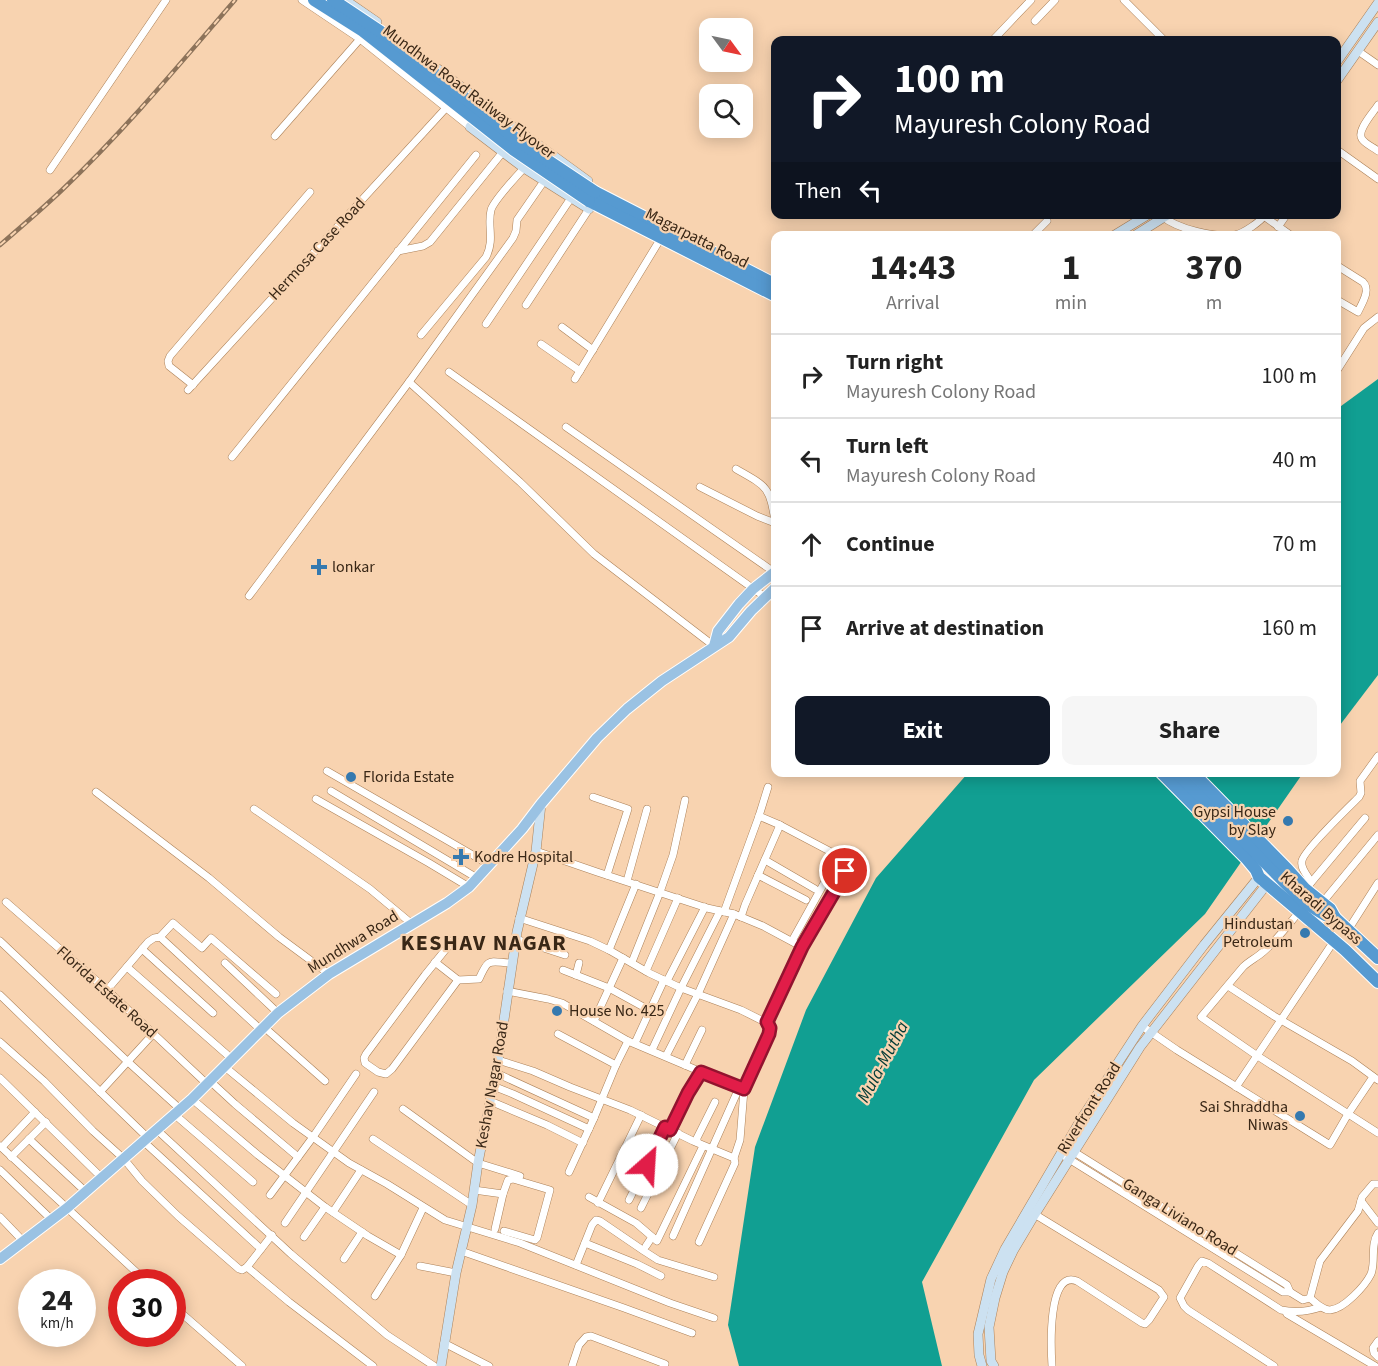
<!DOCTYPE html>
<style>
:root{--surface:#fff;--page:#f6f6f6;--text:#222;--muted:#767676;--line:#e0e0e0;--accent:#111827}
body{margin:0;font-family:"Source Sans 3",sans-serif;background:var(--page);color:var(--text);height:100vh;display:flex;flex-direction:column;font-size:22px;white-space:nowrap}
*{box-sizing:border-box;margin:0}
p{font-size:20px;color:var(--muted)}
.icon{flex:none;width:33px;height:33px;fill:none;stroke:currentColor;stroke-width:2;stroke-linecap:round;stroke-linejoin:round}
.map{position:relative;flex:1;overflow:hidden}
.details{position:absolute;left:771px;top:231px;width:570px;height:546px;display:flex;flex-direction:column;background:var(--surface);border-radius:12px;box-shadow:0 3px 15px #0003}
.details>*{flex:none}
.banner{position:absolute;left:771px;top:36px;width:570px;height:183px;border-radius:12px;box-shadow:0 3px 15px #0003;background:#111827;color:#fff;overflow:hidden}
.needle{width:39px;rotate:123deg}
.fabs{position:absolute;left:699px;top:18px;display:grid;gap:12px}
.fabs a{display:grid;place-items:center;width:54px;height:54px;border-radius:12px;background:var(--surface);box-shadow:0 3px 15px #0003;font-size:30px}
.speed{position:absolute;left:18px;top:1269px;display:flex;gap:12px;font-size:30px;font-weight:700;text-align:center}
.speed>*{display:grid;place-content:center;width:78px;height:78px;border-radius:50%;background:var(--surface);box-shadow:0 3px 15px #0003;line-height:1}
.speed small{font-size:15px;font-weight:400}
.speed .limit{border:9px solid #d22;background:#fff;color:#111}
.pin{position:absolute;display:grid;place-items:center;width:51px;height:51px;color:#fff;margin:-26px;border:3px solid #fff;border-radius:50%;box-shadow:0 2px 6px #0007}
.me{position:absolute;width:66px;margin:-33px;rotate:26deg;stroke-linejoin:round;filter:drop-shadow(0 0 4px #0008)}
.turn{display:flex;align-items:center;gap:21px;height:126px;padding:0 24px;font-size:27px}
.turn .icon{width:78px;height:78px;stroke-width:2.5}
.turn b{display:block;font-size:42px;line-height:51px}
.then{display:flex;align-items:center;height:57px;padding:0 24px;background:#0003;gap:12px;font-size:22px}
.eta{display:flex;justify-content:space-evenly;align-items:center;height:102px;text-align:center}
.eta b{font-size:36px;font-weight:700;line-height:42px}
.cta{display:flex;gap:12px;margin-top:auto;padding:12px 24px}
.cta a{flex:1;height:69px;border-radius:12px;background:var(--accent);color:#fff;font-size:24px;font-weight:700;line-height:69px;text-align:center}
.cta a+a{background:var(--page);color:var(--text)}
ul{padding:0;list-style:none}
li{display:flex;align-items:center;gap:18px;height:84px;padding:0 24px;border-top:2px solid var(--line)}
li div{flex:1}
li b{display:block;font-size:22px}
li em{font-style:normal}
.map>svg:first-child{display:block}
.water{fill:#119f92}
.lines{fill:none;stroke-linecap:round;stroke-linejoin:round}
.street-casing{stroke:#ac8158;stroke-width:8}
.secondary-casing{stroke:#ac8158;stroke-width:10}
.primary-casing{stroke:#fff;stroke-width:12}
.highway-casing{stroke:#fff;stroke-width:14}
.street{stroke:#fff;stroke-width:7}
.secondary{stroke:#cce1f1;stroke-width:9}
.primary{stroke:#9ac2e3;stroke-width:10}
.highway{stroke:#569ad1;stroke-width:12}
.rail-casing{stroke:#8d735a;stroke-width:4.5}
.rail{stroke:#f8d3b0;stroke-width:2;stroke-dasharray:7;stroke-linecap:butt}
.highway-bridge-casing{stroke:#fff;stroke-width:14;stroke-linecap:butt}
.highway-bridge{stroke:#569ad1;stroke-width:12}
.route-casing{stroke:#92132f;stroke-width:15}
.route{stroke:#e11d48;stroke-width:10}
.poi-dot{fill:#3579af;stroke:#f8d3b0;stroke-width:2}
.labels{text-anchor:middle;dominant-baseline:central;stroke-width:4.5;stroke-linejoin:round;paint-order:stroke}
.street-label{font-size:16px;fill:#392716;stroke:#f8d3b0}
.poi-label{font-size:16px;fill:#392716;stroke:#f8d3b0;text-anchor:start}
.water-label{font-size:18px;font-style:italic;fill:#003a35;stroke:#f8d3b0}
.district-label{font-size:22px;font-weight:bold;letter-spacing:1.5px;fill:#392716;stroke:#f8d3b0}
</style>
<div class="map">
<svg width="1378" height="1366" viewBox="0 0 1378 1366">
<rect width="100%" height="100%" fill="#f8d3b0"/>
<g class="water">
<polygon points="1378,379 1378,675 1337,729 1337,409"/>
<polygon points="968,773 1303,773 1205,914 1034,1080 922,1282 942,1366 739,1366 728,1325 755,1147 806,1010 876,878"/>
</g>
<g class="lines">
<g class="street-casing">
<g id="street">
<polyline points="302,0 360,39 470,127"/>
<polyline points="1124,0 1164,40"/>
<polyline points="1035,21 1055,0"/>
<polyline points="993,40 1031,0"/>
<polyline points="1358,51 1378,65"/>
<path d="M1378 105C1373 113 1356 131 1362 139 1365 144 1373 147 1378 151"/>
<polyline points="275,136 360,39"/>
<polyline points="1336,149 1378,179"/>
<polyline points="50,170 166,0"/>
<path d="M1162 216C1177 229 1215 238 1235 235 1244 233 1260 222 1266 214"/>
<polyline points="1265,217 1292,236"/>
<polyline points="1278,227 1287,214"/>
<polyline points="1032,236 1047,221"/>
<polyline points="398,251 423,246 430,242 502,153"/>
<path d="M1336 265 1363 282C1371 290 1362 303 1358 312L1339 301"/>
<polyline points="526,305 589,209"/>
<polyline points="486,324 571,198"/>
<polyline points="562,327 593,350"/>
<path d="M421 335 486 257C495 239 487 226 491 210 494 200 516 177 524 168"/>
<polyline points="541,344 580,371"/>
<polyline points="449,372 765,597"/>
<polyline points="1336,372 1364,328 1378,317"/>
<polyline points="575,379 661,238"/>
<polyline points="409,382 520,482 594,554 714,646"/>
<polyline points="193,385 169,366 168,361 170,356 310,192"/>
<polyline points="188,390 446,108"/>
<polyline points="566,427 774,572"/>
<polyline points="232,457 476,155"/>
<path d="M736 469C770 488 769 487 776 526"/>
<polyline points="700,487 757,516 775,523"/>
<polyline points="249,596 409,382 513,238 516,231 517,220 544,181"/>
<polyline points="327,771 490,865"/>
<polyline points="331,791 477,878"/>
<polyline points="96,792 209,878 279,937 329,974"/>
<polyline points="593,797 628,809 607,875"/>
<polyline points="316,799 429,863 469,887"/>
<polyline points="254,809 370,889 412,924"/>
<polyline points="759,816 780,825 835,854 844,866 844,875 802,947 767,1022"/>
<polyline points="536,851 597,872 707,908 734,914 763,926 802,947"/>
<polyline points="765,860 815,889"/>
<polyline points="758,875 806,900"/>
<polyline points="627,881 647,809"/>
<path d="M1311 882C1308 876 1300 868 1302 861 1303 851 1349 807 1359 797L1361 793 1360 781 1378 756"/>
<polyline points="1309,885 1365,818"/>
<polyline points="6,902 107,990 207,1084"/>
<polyline points="1322,903 1378,835"/>
<path d="M1300 911C1288 925 1277 940 1263 952 1256 958 1249 961 1243 967L1201 1017 1256 1055 1378 1133"/>
<polyline points="724,912 759,816 768,787"/>
<polyline points="741,917 745,905 780,825"/>
<polyline points="519,918 590,941 609,950 649,973 681,988 741,1010 769,1024 770,1028 769,1034 744,1090 740,1140 734,1158"/>
<polyline points="1348,930 1378,883"/>
<polyline points="160,937 173,923 202,948 211,938 276,994"/>
<path d="M454 939 425 975 366 1054 364 1058 365 1063 378 1072 386 1074 392 1069 458 980 479 979C489 957 488 962 512 963"/>
<polyline points="516,939 565,955"/>
<polyline points="0,941 127,1061 180,1109"/>
<polyline points="792,941 833,867"/>
<polyline points="142,949 213,1013"/>
<polyline points="609,950 636,884"/>
<polyline points="435,962 458,980"/>
<polyline points="632,962 660,892 673,855 685,800"/>
<polyline points="225,963 278,1013"/>
<polyline points="127,967 232,1059"/>
<polyline points="563,970 609,988 649,1010"/>
<polyline points="646,971 678,898"/>
<polyline points="576,975 579,963"/>
<polyline points="667,981 705,907"/>
<polyline points="1228,986 1274,1016 1352,1061 1378,1080"/>
<polyline points="107,990 148,942 154,938 160,937 261,1030"/>
<polyline points="507,991 548,999 562,1003 628,1041 744,1090"/>
<polyline points="0,995 148,1138"/>
<polyline points="594,1021 623,958"/>
<polyline points="1142,1026 1177,1050 1330,1145 1348,1114 1373,1077"/>
<polyline points="264,1027 325,1081"/>
<polyline points="558,1034 616,1065"/>
<polyline points="0,1042 44,1081 93,1131 124,1159 142,1181 178,1216 239,1269 242,1270 247,1267 272,1235"/>
<polyline points="635,1043 664,980"/>
<polyline points="652,1050 681,988 720,911"/>
<polyline points="666,1056 698,994 734,914"/>
<polyline points="498,1060 533,1071 570,1087 630,1110 693,1141 734,1158 735,1163 699,1242"/>
<polyline points="685,1065 702,1030"/>
<polyline points="225,1067 293,1123 349,1163 387,1184 445,1220 520,1243 670,1303 714,1318"/>
<polyline points="496,1073 594,1118"/>
<polyline points="0,1078 102,1178"/>
<polyline points="210,1081 235,1104 298,1157"/>
<polyline points="493,1086 513,1094 589,1129"/>
<polyline points="1236,1087 1334,941"/>
<polyline points="100,1092 153,1034"/>
<polyline points="192,1099 258,1155 325,1207 368,1236 401,1255"/>
<polyline points="490,1101 547,1125 583,1143"/>
<polyline points="403,1109 478,1163 520,1176"/>
<polyline points="174,1114 253,1182"/>
<polyline points="157,1130 291,1254 387,1335 434,1366"/>
<polyline points="670,1130 689,1093 701,1072"/>
<polyline points="29,1139 86,1192"/>
<polyline points="373,1139 472,1205"/>
<polyline points="143,1141 261,1249"/>
<polyline points="697,1142 697,1138 715,1102"/>
<polyline points="0,1146 147,1282"/>
<polyline points="2,1147 35,1112"/>
<polyline points="1071,1150 1287,1285 1290,1292 1303,1300 1310,1298 1320,1261 1358,1211 1362,1197 1373,1184 1378,1184"/>
<polyline points="1061,1154 1283,1292 1290,1292"/>
<polyline points="11,1157 46,1122"/>
<polyline points="0,1170 52,1220"/>
<polyline points="569,1172 594,1118 616,1065 628,1041"/>
<polyline points="474,1190 503,1194 495,1229"/>
<polyline points="503,1194 508,1180 513,1179 550,1190 537,1238 535,1240 504,1231"/>
<polyline points="270,1195 313,1137 356,1074"/>
<polyline points="589,1197 636,1223 657,1241 703,1146"/>
<polyline points="629,1200 665,1127"/>
<polyline points="1361,1201 1378,1223"/>
<polyline points="598,1203 641,1115"/>
<polyline points="641,1208 678,1133"/>
<polyline points="333,1212 361,1170"/>
<path d="M1031 1212 1159 1290 1164 1297 1149 1320 1145 1324 1142 1323 1077 1281C1047 1269 1051 1350 1052 1366"/>
<polyline points="0,1217 23,1241"/>
<polyline points="285,1223 374,1092"/>
<polyline points="673,1236 739,1088"/>
<polyline points="304,1237 325,1207"/>
<polyline points="585,1243 637,1264 661,1276"/>
<polyline points="646,1246 652,1237"/>
<polyline points="461,1251 624,1308 692,1333"/>
<polyline points="344,1259 362,1232"/>
<polyline points="576,1265 592,1225 596,1220 600,1221 644,1251 658,1260 714,1277"/>
<polyline points="420,1266 456,1273"/>
<polyline points="247,1267 289,1302 373,1366"/>
<polyline points="375,1296 401,1255 423,1208"/>
<path d="M1310 1298C1316 1303 1322 1310 1330 1310 1344 1309 1365 1286 1371 1274 1376 1261 1370 1245 1378 1233"/>
<polyline points="172,1305 242,1366"/>
<polyline points="1287,1314 1375,1366"/>
<polyline points="1378,1341 1373,1348 1374,1353 1378,1357"/>
<polyline points="444,1343 489,1366"/>
<polyline points="572,1366 579,1345 586,1337 591,1336 665,1364"/>
<path d="M1274 1366 1188 1310 1184 1306 1180 1298 1198 1266 1202 1261 1208 1263 1281 1310C1296 1313 1307 1312 1321 1307"/>
</g>
</g>
<g class="secondary-casing">
<g id="secondary">
<polyline points="345,0 377,22"/>
<polyline points="1336,63 1378,3"/>
<polyline points="438,69 511,125 588,181"/>
<polyline points="1336,82 1378,22"/>
<polyline points="480,115 470,127 524,168 589,209 593,203"/>
<polyline points="1113,236 1149,214"/>
<polyline points="1134,236 1169,214"/>
<polyline points="441,1366 456,1273 472,1205 478,1163 498,1060 517,932 536,851 541,804"/>
<polyline points="982,1366 979,1355 978,1334 991,1279 1005,1249 1080,1121 1142,1026 1204,945 1259,877"/>
<polyline points="994,1366 991,1361 989,1327 995,1298 1003,1272 1013,1251 1035,1214 1140,1047 1267,884"/>
</g>
</g>
<g class="primary-casing">
<g id="primary">
<polyline points="714,646 718,631 739,604 753,589 776,571"/>
<polyline points="0,1259 67,1208 192,1099 278,1013 329,974 447,903 469,887 522,829 541,804 597,738 627,709 662,681 729,637 751,611 776,587"/>
</g>
</g>
<g class="highway-casing">
<g id="highway">
<polyline points="595,192 776,285"/>
<polyline points="589,201 776,296"/>
<polyline points="1161,772 1246,858 1256,870 1259,877 1345,950 1378,982"/>
<polyline points="1176,772 1304,902 1325,915 1335,918 1378,958"/>
<polyline points="1192,772 1288,870 1305,889 1330,909 1335,918"/>
</g>
</g>
<use href="#street" class="street"/>
<use href="#secondary" class="secondary"/>
<use href="#primary" class="primary"/>
<use href="#highway" class="highway"/>
<g class="rail-casing">
<path id="rail" d="M0 245C21 227 42 209 62 190 124 131 179 65 235 0"/>
</g>
<use href="#rail" class="rail"/>
<g class="highway-bridge-casing">
<g id="highway-bridge">
<polyline points="314,0 363,31 514,150 589,201"/>
<polyline points="333,0 390,38 520,142 595,192"/>
</g>
</g>
<use href="#highway-bridge" class="highway-bridge"/>
</g>
<g class="lines">
<g class="route-casing">
<polyline id="route" points="647,1165 665,1127 670,1130 688,1093 701,1072 744,1089 769,1034 770,1028 767,1022 802,947 844,875 845,871"/>
</g>
<use href="#route" class="route"/>
</g>
<g class="poi-dot">
<path d="M316 558h6v6h6v6h-6v6h-6v-6h-6v-6h6z"/>
<circle cx="351" cy="777" r="6"/>
<circle cx="1288" cy="821" r="6"/>
<path d="M458 848h6v6h6v6h-6v6h-6v-6h-6v-6h6z"/>
<circle cx="1305" cy="933" r="6"/>
<circle cx="557" cy="1011" r="6"/>
<circle cx="1300" cy="1116" r="6"/>
</g>
<g class="labels">
<g class="street-label">
<text transform="translate(469 92) rotate(37)">Mundhwa Road Railway Flyover</text>
<text transform="translate(697 238) rotate(27)">Magarpatta Road</text>
<text transform="translate(317 249) rotate(-47)">Hermosa Case Road</text>
<text transform="translate(1321 908) rotate(41)">Kharadi Bypass</text>
<text transform="translate(353 942) rotate(-32)">Mundhwa Road</text>
<text transform="translate(107 992) rotate(42)">Florida Estate Road</text>
<text transform="translate(492 1085) rotate(-80)">Keshav Nagar Road</text>
<text transform="translate(1089 1108) rotate(-58)">Riverfront Road</text>
<text transform="translate(1180 1217) rotate(32)">Ganga Liviano Road</text>
</g>
<g class="poi-label">
<text x="332" y="567">lonkar</text>
<text x="363" y="777">Florida Estate</text>
<text x="1276" y="812" text-anchor="end">Gypsi House<tspan x="1276" dy="18">by Slay</tspan></text>
<text x="474" y="857">Kodre Hospital</text>
<text x="1293" y="924" text-anchor="end">Hindustan<tspan x="1293" dy="18">Petroleum</tspan></text>
<text x="569" y="1011">House No. 425</text>
<text x="1288" y="1107" text-anchor="end">Sai Shraddha<tspan x="1288" dy="18">Niwas</tspan></text>
</g>
<g class="water-label">
<text transform="translate(883 1062) rotate(-62)">Mula-Mutha</text>
</g>
<g class="district-label">
<text x="484" y="943">KESHAV NAGAR</text>
</g>
</g>
</svg>
<div class="fabs">
<a><svg class="needle" viewBox="-14 -14 28 28"><path d="M0-13l5 13h-10z" fill="#e53935"/><path d="M0 13l5-13h-10z" fill="#767676"/></svg></a>
<a><svg class="icon" aria-label="search" viewBox="0 0 24 24"><circle cx="10" cy="10" r="6"/><path d="M15 15l6 6"/></svg></a>
</div>
<div class="speed"><div>24<small>km/h</small></div><div class="limit">30</div></div>
<div class="pin" style="left:845px;top:871px;background:#d93025"><svg class="icon" aria-label="arrive" viewBox="0 0 24 24"><path d="M6 21V4h12l-3 4 3 4H6"/></svg></div>
<svg class="me" style="left:647px;top:1165px" viewBox="-20 -20 40 40"><circle r="19" fill="#fff"/><path d="M0-13L10 11 0 6-10 11z" fill="#e11d48"/></svg>
<div class="banner">
<div class="turn"><svg class="icon" aria-label="right" viewBox="0 0 24 24"><path d="M7 20v-9h11M14 6l5 5-5 5"/></svg><div><b>100 m</b>Mayuresh Colony Road</div></div>
<div class="then">Then<svg class="icon" aria-label="left" viewBox="0 0 24 24"><path d="M17 20v-9H6M10 6l-5 5 5 5"/></svg></div>
</div>
<section class="details">
<div class="eta">
<div><b>14:43</b><p>Arrival</p></div>
<div><b>1</b><p>min</p></div>
<div><b>370</b><p>m</p></div>
</div>
<ul>
<li><svg class="icon" aria-label="right" viewBox="0 0 24 24"><path d="M7 20v-9h11M14 6l5 5-5 5"/></svg><div><b>Turn right</b><p>Mayuresh Colony Road</p></div><em>100 m</em></li>
<li><svg class="icon" aria-label="left" viewBox="0 0 24 24"><path d="M17 20v-9H6M10 6l-5 5 5 5"/></svg><div><b>Turn left</b><p>Mayuresh Colony Road</p></div><em>40 m</em></li>
<li><svg class="icon" aria-label="ahead" viewBox="0 0 24 24"><path d="M12 20V5M6 11l6-6 6 6"/></svg><div><b>Continue</b></div><em>70 m</em></li>
<li><svg class="icon" aria-label="arrive" viewBox="0 0 24 24"><path d="M6 21V4h12l-3 4 3 4H6"/></svg><div><b>Arrive at destination</b></div><em>160 m</em></li>
</ul>
<div class="cta"><a>Exit</a><a>Share</a></div>
</section>
</div>
